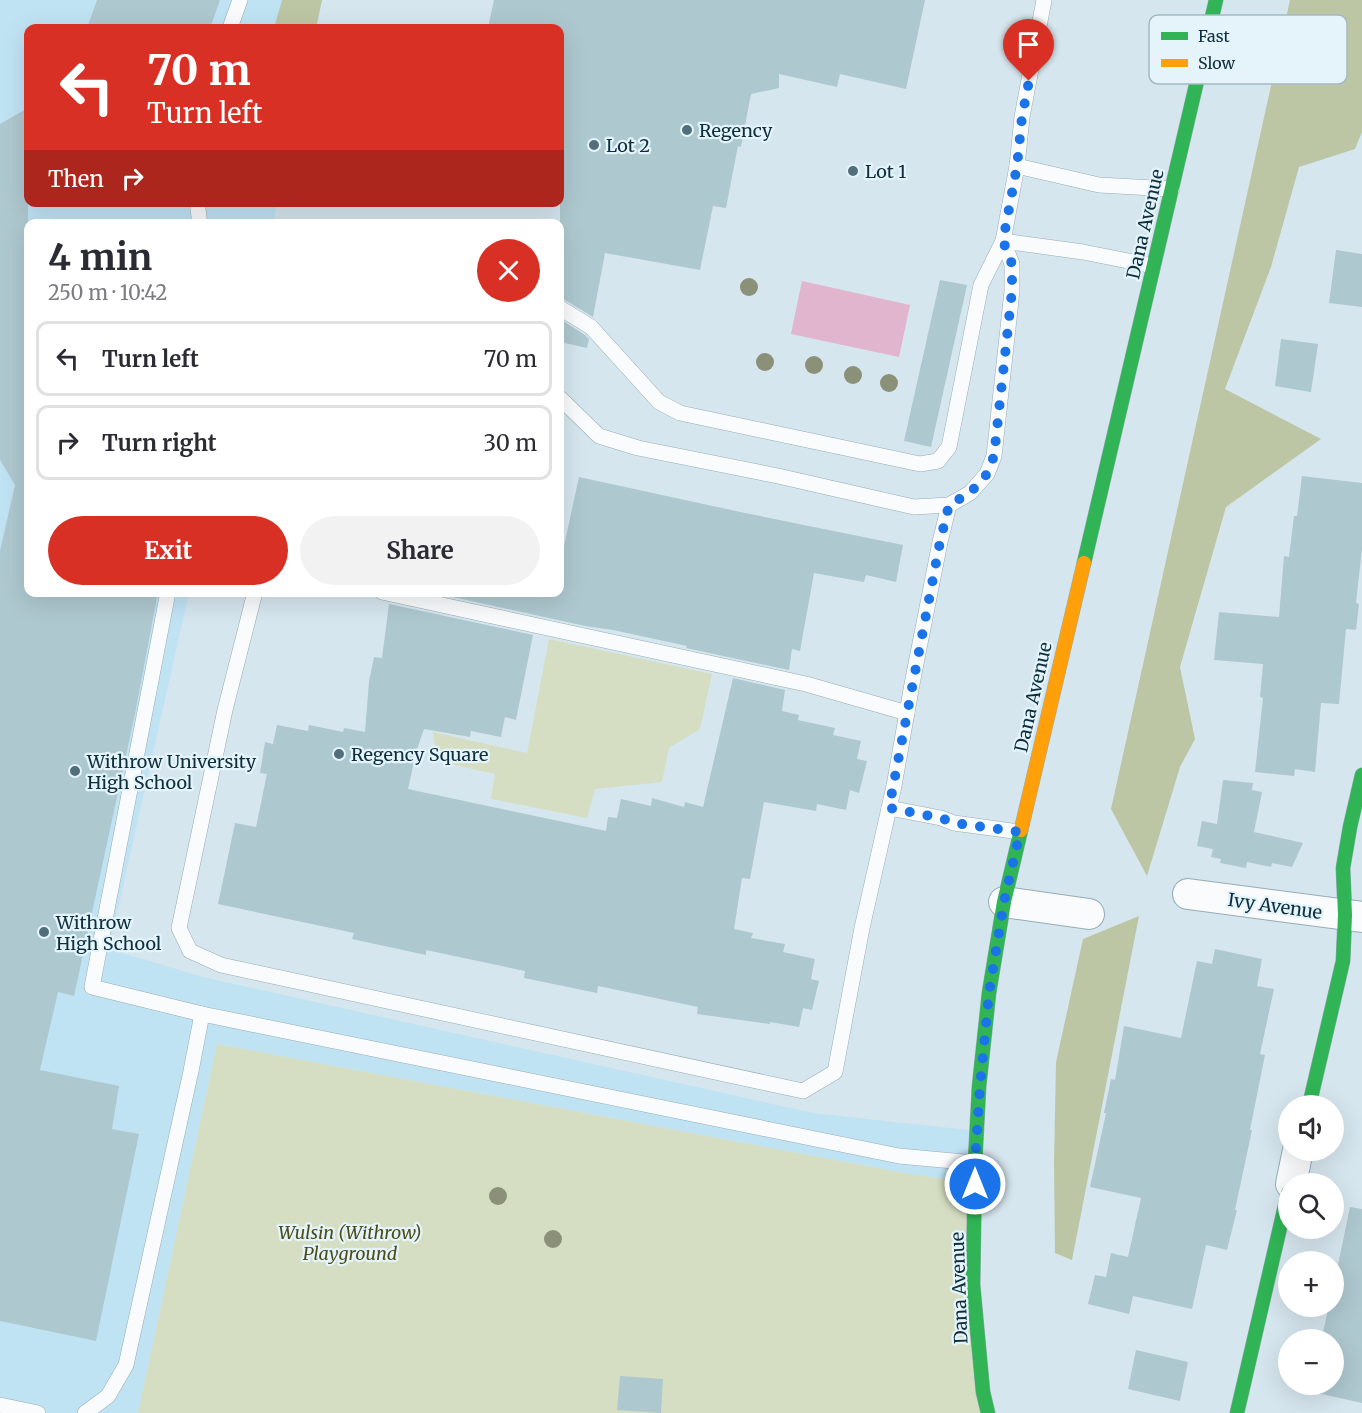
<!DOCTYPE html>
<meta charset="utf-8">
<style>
:root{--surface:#fff;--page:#f2f2f3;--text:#2b2b33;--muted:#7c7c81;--line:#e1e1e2;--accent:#d93025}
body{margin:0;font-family:Merriweather,serif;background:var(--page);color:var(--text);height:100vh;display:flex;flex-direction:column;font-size:22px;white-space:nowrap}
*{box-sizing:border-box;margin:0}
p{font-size:20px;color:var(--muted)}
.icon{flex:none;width:33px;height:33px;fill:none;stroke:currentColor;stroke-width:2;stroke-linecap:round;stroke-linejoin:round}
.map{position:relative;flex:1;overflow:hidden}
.panel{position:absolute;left:24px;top:219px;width:540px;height:378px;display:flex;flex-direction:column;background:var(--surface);border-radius:12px;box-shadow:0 6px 24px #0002}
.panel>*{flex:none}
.hud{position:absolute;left:24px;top:24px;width:540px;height:183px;border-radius:12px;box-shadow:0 6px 24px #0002;background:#d93025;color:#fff;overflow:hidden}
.tools{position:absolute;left:1278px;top:1095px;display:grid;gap:12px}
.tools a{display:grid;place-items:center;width:66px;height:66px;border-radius:50%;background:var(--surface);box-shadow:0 6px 24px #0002;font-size:30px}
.pin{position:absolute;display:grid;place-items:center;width:51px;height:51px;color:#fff;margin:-62px -26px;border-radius:50% 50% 50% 0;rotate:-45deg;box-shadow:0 0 6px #0007}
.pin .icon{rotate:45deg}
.me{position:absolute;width:66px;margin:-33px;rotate:0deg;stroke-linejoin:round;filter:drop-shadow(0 0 4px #0008)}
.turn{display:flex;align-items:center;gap:21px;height:126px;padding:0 24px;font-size:27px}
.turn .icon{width:78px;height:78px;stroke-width:2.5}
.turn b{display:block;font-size:42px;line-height:51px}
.then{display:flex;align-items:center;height:57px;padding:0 24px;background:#0003;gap:12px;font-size:22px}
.round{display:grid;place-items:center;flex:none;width:63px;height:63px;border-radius:32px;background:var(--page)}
.summary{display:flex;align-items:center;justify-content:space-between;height:102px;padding:0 24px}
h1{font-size:36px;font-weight:700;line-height:45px}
.cta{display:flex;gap:12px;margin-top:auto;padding:12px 24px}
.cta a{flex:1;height:69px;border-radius:36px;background:var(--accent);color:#fff;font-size:24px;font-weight:700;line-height:69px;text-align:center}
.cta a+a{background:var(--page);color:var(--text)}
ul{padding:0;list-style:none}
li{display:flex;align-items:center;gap:18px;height:75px;margin:0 12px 9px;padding:0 12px;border:3px solid var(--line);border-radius:12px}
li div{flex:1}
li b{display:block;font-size:22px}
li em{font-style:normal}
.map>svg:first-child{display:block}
.built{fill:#c0e3f4}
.green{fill:#d5dec2}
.forest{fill:#bdc6a4}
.water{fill:#e0b5cd}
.building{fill:#aec8cf}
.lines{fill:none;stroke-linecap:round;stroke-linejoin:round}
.lane-casing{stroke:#96acb7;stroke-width:16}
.street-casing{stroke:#96acb7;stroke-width:32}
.fast-casing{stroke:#96acb7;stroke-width:15}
.slow-casing{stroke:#96acb7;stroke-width:15}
.lane{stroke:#f9fbfc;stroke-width:15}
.street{stroke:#f9fbfc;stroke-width:30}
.fast{stroke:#30b455;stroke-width:14}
.slow{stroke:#ff9f0a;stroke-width:14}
.tree{fill:#8a9178}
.route{stroke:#1a73e8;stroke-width:10;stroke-dasharray:0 18}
.poi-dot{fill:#536e7b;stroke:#e5f4fb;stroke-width:2}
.labels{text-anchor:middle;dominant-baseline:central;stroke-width:4.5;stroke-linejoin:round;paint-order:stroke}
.poi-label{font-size:18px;fill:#0c2e3d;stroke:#e5f4fb;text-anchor:start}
.street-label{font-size:18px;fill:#0c2e3d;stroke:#e5f4fb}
.park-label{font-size:18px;font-style:italic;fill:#4b4c18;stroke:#e5f4fb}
.key{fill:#e5f4fb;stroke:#a4b9c2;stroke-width:1.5}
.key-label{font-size:16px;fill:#0c2e3d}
</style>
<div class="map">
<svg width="1362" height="1413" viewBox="0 0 1362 1413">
<rect width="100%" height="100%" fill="#d6e6ee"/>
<polygon class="built" points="0,0 322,0 316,28 28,28 28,202 277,203 273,223 28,224 28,592 189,593 109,949 203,977 813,1113 977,1131 975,1184 899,1172 217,1044 138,1413 0,1413"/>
<g class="green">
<polygon points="549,639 712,674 700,729 669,748 662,782 595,789 587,818 491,799 495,774 437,761 433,732 527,753"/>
<polygon points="217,1044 899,1172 975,1184 988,1413 138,1413"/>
</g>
<g class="forest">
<polygon points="282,0 322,0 316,28 274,28"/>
<polygon points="1290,0 1362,0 1362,132 1355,149 1299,167 1271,267 1225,389 1321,439 1226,507 1180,667 1195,739 1180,767 1147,876 1111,809"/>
<polygon points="1139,916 1072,1260 1055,1253 1054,1162 1056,1062 1083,939"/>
</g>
<polygon class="water" points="802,281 910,305 899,357 791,334"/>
<g class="building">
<polygon points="97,0 220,0 210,28 87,28"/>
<polygon points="494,0 925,0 906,89 840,74 837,87 779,74 779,88 751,94 741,147 738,146 726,208 713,206 700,270 605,253 593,317 565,300 560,298 560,28 488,28"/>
<polygon points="28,108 28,592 158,592 135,714 74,996 58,992 40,1070 119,1086 112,1129 139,1134 96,1341 0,1321 0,551 15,485 0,460 0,124"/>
<polygon points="1336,250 1362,254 1362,307 1329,303"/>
<polygon points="940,280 967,285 931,447 904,441"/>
<polygon points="560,319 585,335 589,339 587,348 560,342"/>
<polygon points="1281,339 1318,344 1311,392 1275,386"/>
<polygon points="1302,476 1362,483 1362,549 1356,603 1359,604 1356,630 1346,629 1339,704 1321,703 1315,772 1295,769 1294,776 1255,772 1263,698 1260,697 1263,664 1214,660 1219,612 1279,617 1284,556 1289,557 1294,516 1297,516"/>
<polygon points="579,477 745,513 903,545 896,582 866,575 864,582 814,573 800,651 792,649 789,670 686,648 687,646 613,630 585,626 430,592 560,592 560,545 564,546"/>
<polygon points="389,604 533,635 516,720 505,717 501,737 471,731 470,737 424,729 416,752 408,789 606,831 608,817 617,818 621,799 651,806 652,798 684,807 685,802 703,807 733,678 785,690 782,711 799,715 798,720 835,728 833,735 861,741 857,759 867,761 859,793 850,790 846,810 817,804 816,811 764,802 750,879 742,878 734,929 753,933 751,938 785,944 783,952 815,959 811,979 819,981 812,1010 803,1008 799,1027 770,1022 770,1024 697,1014 698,1007 598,986 597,993 524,978 525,971 426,950 426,955 352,939 354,933 218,904 235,823 256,827 267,774 260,773 265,742 273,744 277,725 308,731 309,725 343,732 344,728 365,732 369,681 374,657 382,658"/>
<polygon points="1223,780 1253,783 1252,790 1262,792 1254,832 1303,843 1292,867 1272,863 1271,867 1247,862 1246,868 1220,863 1221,859 1211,857 1213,849 1197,846 1202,821 1217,824"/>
<polygon points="1215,949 1262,959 1257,986 1274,989 1260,1054 1265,1055 1250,1130 1252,1130 1235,1210 1237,1210 1227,1250 1206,1245 1192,1309 1133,1296 1129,1314 1088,1304 1095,1275 1106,1277 1111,1253 1128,1257 1141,1198 1090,1187 1106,1113 1104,1113 1111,1079 1115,1080 1124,1026 1181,1038 1197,961 1212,964"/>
<polygon points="1350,1207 1362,1209 1362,1403 1308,1391 1309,1384 1334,1384 1334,1340 1320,1340 1322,1332 1323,1332 1329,1306 1334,1306 1334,1284"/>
<polygon points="1136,1350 1188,1362 1180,1401 1128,1389"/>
<polygon points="620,1376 663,1379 661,1413 617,1410"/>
</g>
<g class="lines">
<g class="lane-casing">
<g id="lane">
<polyline points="230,28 240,0"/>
<polyline points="1017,166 1099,185 1172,189"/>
<polyline points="197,202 200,224"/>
<polyline points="1003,241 1083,252 1153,266"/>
<polyline points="560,308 591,327 659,402 680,413 920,464 938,461 949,447 981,285 1003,241 1017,166 1022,117 1044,0"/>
<polyline points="560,398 599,436 638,448 778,476 914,507 949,505 970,493 987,474 994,456 1012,291 1012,264 1003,241"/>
<polyline points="168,592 92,987 202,1014 899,1156 975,1163"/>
<polyline points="255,592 225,710 179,928 190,951 221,965 803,1091 835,1072 862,928 894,786 912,684 940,542 949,505"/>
<polyline points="382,592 806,684 907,713"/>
<polyline points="889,808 941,818 954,823 1020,832"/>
<polyline points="0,1405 38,1413"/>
<polyline points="85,1413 108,1396 126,1365 191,1071 202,1014"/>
</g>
</g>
<g class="street-casing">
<g id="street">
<polyline points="1188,894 1362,917"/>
<polyline points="1004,902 1089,914"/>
<polyline points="1291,1184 1298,1150"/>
</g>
</g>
<g class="fast-casing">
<g id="fast">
<polyline points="1084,563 1216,0"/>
<polyline points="1309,1106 1343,961 1345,915 1343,868 1350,827 1362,775"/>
<polyline points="988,1413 983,1392 973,1285 975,1163 979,1087 989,993 1004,902 1021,830"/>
<polyline points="1237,1413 1288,1193"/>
</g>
</g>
<g class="slow-casing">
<polyline id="slow" points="1021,830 1084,563"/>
</g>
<use href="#lane" class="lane"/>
<use href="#street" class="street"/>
<use href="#fast" class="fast"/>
<use href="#slow" class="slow"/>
</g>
<g class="tree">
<circle cx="749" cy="287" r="9"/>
<circle cx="765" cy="362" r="9"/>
<circle cx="814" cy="365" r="9"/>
<circle cx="853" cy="375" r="9"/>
<circle cx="889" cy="383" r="9"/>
<circle cx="498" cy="1196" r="9"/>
<circle cx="553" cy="1239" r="9"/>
</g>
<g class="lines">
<polyline class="route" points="975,1184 975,1163 980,1087 989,993 1004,902 1020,832 954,823 941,818 889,808 940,542 949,505 970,493 987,474 994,456 1012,291 1012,264 1003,241 1017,166 1022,117 1029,81"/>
</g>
<g class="poi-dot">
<circle cx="687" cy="130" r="6"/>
<circle cx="594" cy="145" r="6"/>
<circle cx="853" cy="171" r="6"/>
<circle cx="339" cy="754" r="6"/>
<circle cx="75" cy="771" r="6"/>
<circle cx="44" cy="932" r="6"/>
</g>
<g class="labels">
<g class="poi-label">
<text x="699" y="130">Regency</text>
<text x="606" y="145">Lot 2</text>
<text x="865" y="171">Lot 1</text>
<text x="351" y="754">Regency Square</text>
<text x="87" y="761">Withrow University<tspan x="87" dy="21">High School</tspan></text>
<text x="56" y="922">Withrow<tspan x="56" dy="21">High School</tspan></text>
</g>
<g class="street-label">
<text transform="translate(1145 224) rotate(-77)">Dana Avenue</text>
<text transform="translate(1033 697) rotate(-77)">Dana Avenue</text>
<text transform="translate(1275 906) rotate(8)">Ivy Avenue</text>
<text transform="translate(959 1288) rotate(-92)">Dana Avenue</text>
</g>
<g class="park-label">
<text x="350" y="1232">Wulsin (Withrow)<tspan x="350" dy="21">Playground</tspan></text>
</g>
</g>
<rect x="1149" y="15" width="198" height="69" rx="9" class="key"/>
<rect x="1161" y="32" width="27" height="8" fill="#30b455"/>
<rect x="1161" y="59" width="27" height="8" fill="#ff9f0a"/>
<g class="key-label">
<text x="1198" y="42">Fast</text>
<text x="1198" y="69">Slow</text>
</g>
</svg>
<div class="tools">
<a><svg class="icon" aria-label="sound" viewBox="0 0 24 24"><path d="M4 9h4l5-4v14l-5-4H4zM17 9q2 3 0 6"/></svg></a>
<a><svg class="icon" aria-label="search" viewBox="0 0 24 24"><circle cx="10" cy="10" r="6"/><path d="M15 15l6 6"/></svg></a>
<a>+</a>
<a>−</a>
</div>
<div class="pin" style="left:1029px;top:81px;background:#d93025"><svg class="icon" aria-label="arrive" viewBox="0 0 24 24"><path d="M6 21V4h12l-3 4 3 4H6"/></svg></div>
<svg class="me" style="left:975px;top:1184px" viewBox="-20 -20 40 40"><circle r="17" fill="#1a73e8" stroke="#fff" stroke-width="3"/><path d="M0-11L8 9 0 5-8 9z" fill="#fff"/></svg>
<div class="hud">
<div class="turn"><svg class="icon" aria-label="left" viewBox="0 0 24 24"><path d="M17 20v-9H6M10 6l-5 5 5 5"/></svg><div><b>70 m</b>Turn left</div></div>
<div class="then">Then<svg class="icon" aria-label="right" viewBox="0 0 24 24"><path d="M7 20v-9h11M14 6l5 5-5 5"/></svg></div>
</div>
<section class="panel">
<div class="summary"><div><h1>4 min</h1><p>250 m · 10:42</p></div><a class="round" style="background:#d93025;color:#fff"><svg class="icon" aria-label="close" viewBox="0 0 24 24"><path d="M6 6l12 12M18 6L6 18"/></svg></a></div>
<ul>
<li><svg class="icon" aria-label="left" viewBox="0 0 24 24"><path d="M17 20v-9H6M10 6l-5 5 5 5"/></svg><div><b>Turn left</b></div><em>70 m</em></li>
<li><svg class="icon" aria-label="right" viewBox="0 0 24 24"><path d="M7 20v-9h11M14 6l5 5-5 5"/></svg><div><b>Turn right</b></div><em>30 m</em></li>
</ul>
<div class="cta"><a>Exit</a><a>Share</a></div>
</section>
</div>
